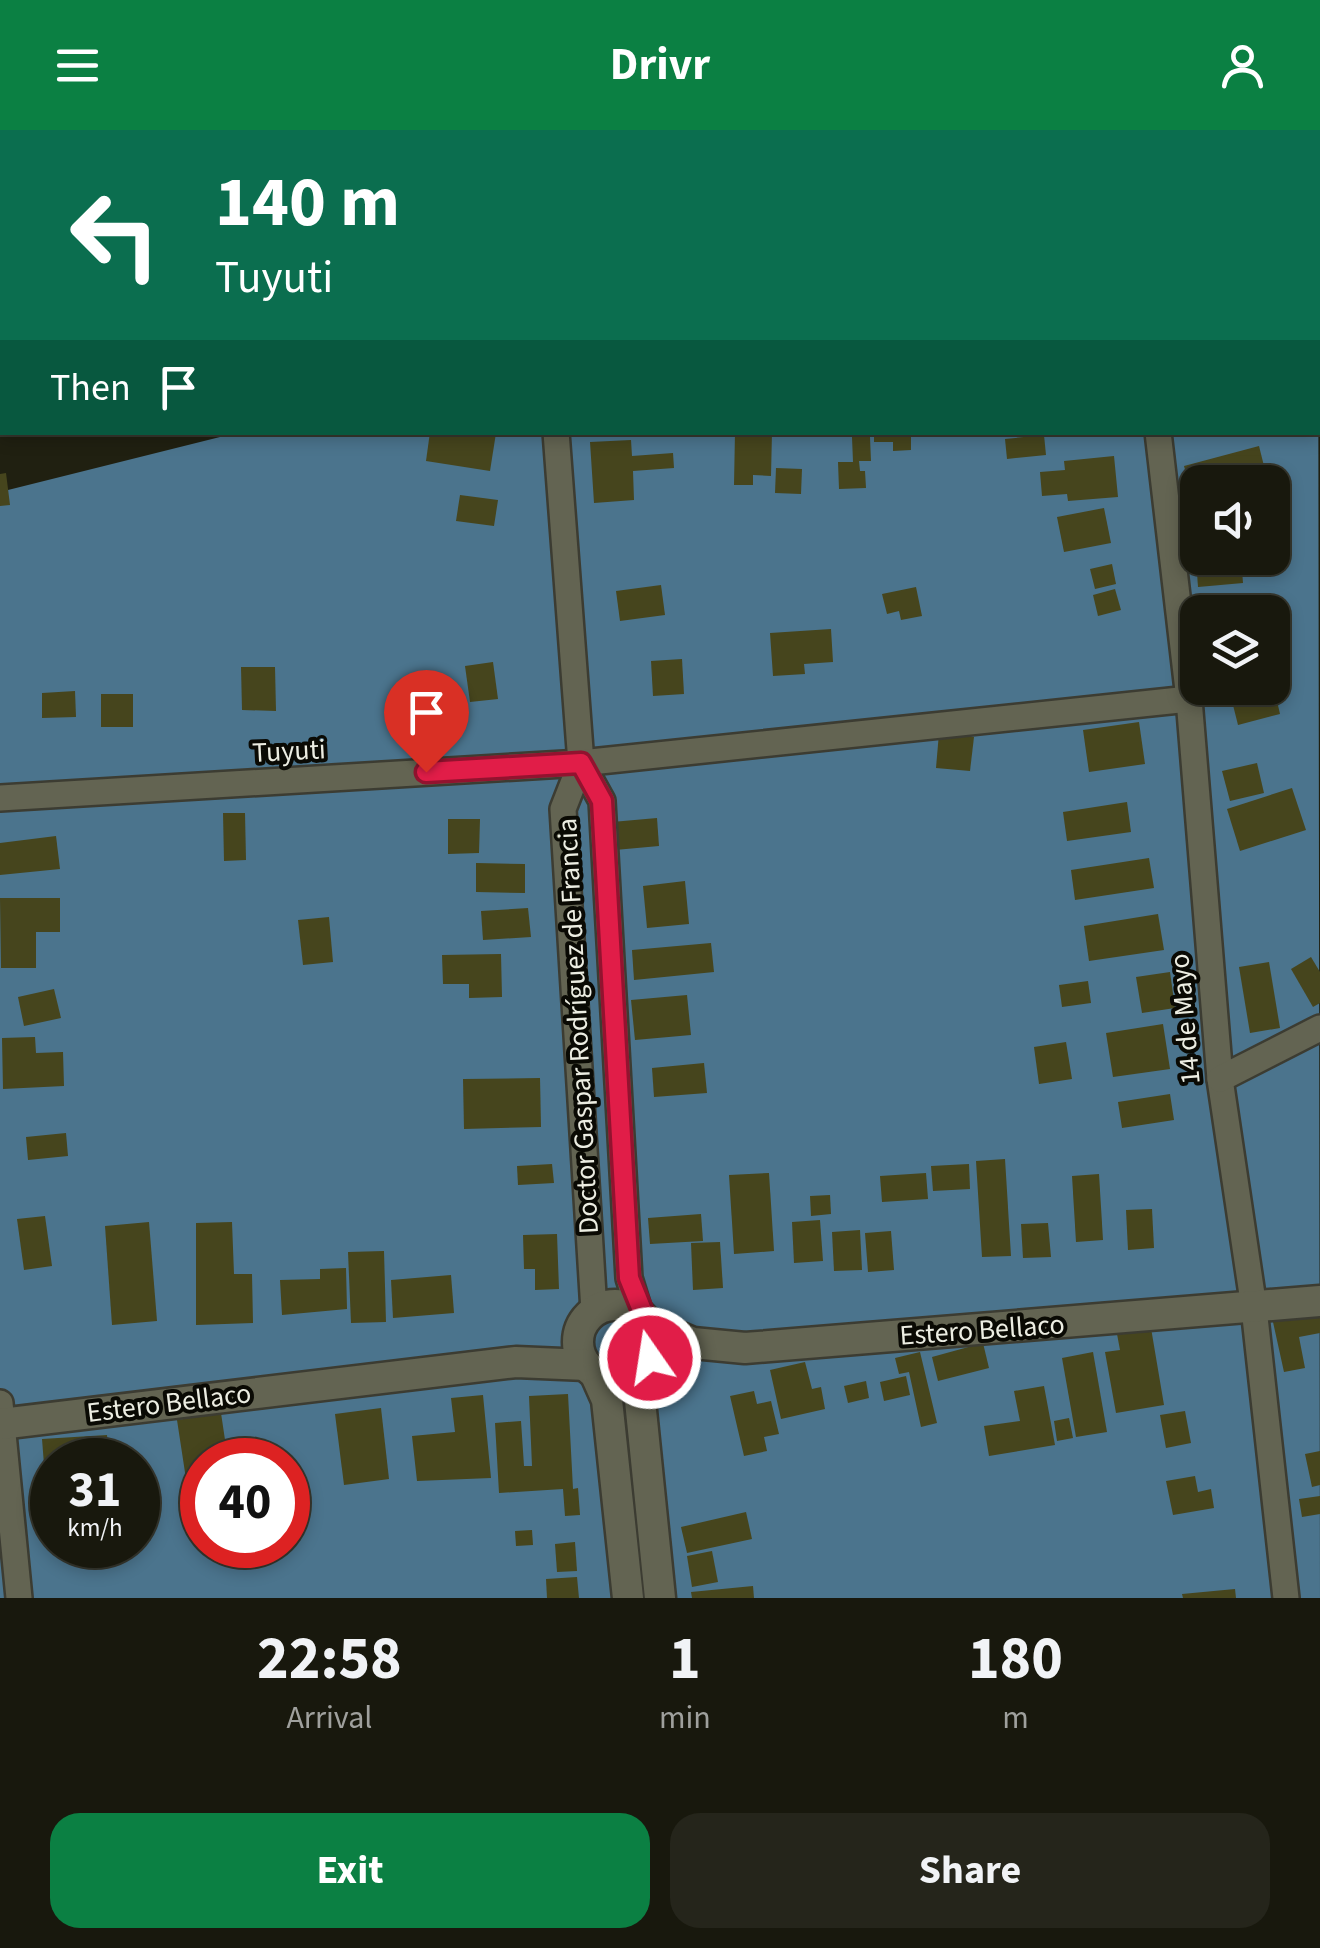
<!DOCTYPE html>
<meta charset="utf-8">
<style>
:root{--surface:#18180d;--page:#25251b;--text:#f1f3f6;--muted:#9fa09d;--line:#36372e;--accent:#0b8043}
body{margin:0;font-family:"Source Sans 3",sans-serif;background:var(--page);color:var(--text);height:100vh;display:flex;flex-direction:column;font-size:38px;white-space:nowrap}
*{box-sizing:border-box;margin:0}
p{font-size:32px;color:var(--muted)}
.icon{flex:none;width:55px;height:55px;fill:none;stroke:currentColor;stroke-width:2;stroke-linecap:round;stroke-linejoin:round}
.map{position:relative;height:1468px;overflow:hidden}
.panel{display:flex;flex-direction:column;background:var(--surface);flex:1}
.panel>*{flex:none}
.top-card{position:absolute;left:0px;top:0px;width:1320px;height:305px;box-shadow:0 5px 15px #0003,0 0 0 2px var(--line);background:#0b6e4f;color:#fff;overflow:hidden}
.tools{position:absolute;left:1180px;top:335px;display:grid;gap:20px}
.tools a{display:grid;place-items:center;width:110px;height:110px;border-radius:20px;background:var(--surface);box-shadow:0 5px 15px #0003,0 0 0 2px var(--line);font-size:50px}
.speed{position:absolute;left:30px;top:1308px;display:flex;gap:20px;font-size:50px;font-weight:700;text-align:center}
.speed>*{display:grid;place-content:center;width:130px;height:130px;border-radius:50%;background:var(--surface);box-shadow:0 5px 15px #0003,0 0 0 2px var(--line);line-height:1}
.speed small{font-size:25px;font-weight:400}
.speed .limit{border:15px solid #d22;background:#fff;color:#111}
.pin{position:absolute;display:grid;place-items:center;width:85px;height:85px;color:#fff;margin:-102px -42px;border-radius:50% 50% 50% 0;rotate:-45deg;box-shadow:0 0 10px #0007}
.pin .icon{rotate:45deg}
.me{position:absolute;width:110px;margin:-55px;rotate:347deg;stroke-linejoin:round;filter:drop-shadow(0 0 8px #0008)}
.turn{display:flex;align-items:center;gap:35px;height:210px;padding:0 50px;font-size:45px}
.turn .icon{width:130px;height:130px;stroke-width:2.5}
.turn b{display:block;font-size:70px;line-height:85px}
.then{display:flex;align-items:center;height:95px;padding:0 50px;background:#0003;gap:20px;font-size:38px}
.eta{display:flex;justify-content:space-evenly;align-items:center;height:170px;text-align:center}
.eta b{font-size:60px;font-weight:700;line-height:70px}
.action{display:flex;gap:20px;margin-top:auto;padding:20px 50px}
.action a{flex:1;height:115px;border-radius:30px;background:var(--accent);color:#fff;font-size:40px;font-weight:700;line-height:115px;text-align:center}
.action a+a{background:var(--page);color:var(--text)}
header{display:flex;justify-content:space-between;align-items:center;height:130px;padding:0 50px;background:var(--accent);color:#fff;font-size:45px;font-weight:700}
.map>svg:first-child{display:block}
.water{fill:#4b748d;fill-rule:evenodd}
.lines{fill:none;stroke-linecap:round;stroke-linejoin:round}
.stream{stroke:#4b748d;stroke-width:9}
.building{fill:#46451d}
.minor-casing{stroke:#3c3c32;stroke-width:30}
.tertiary-casing{stroke:#3c3c32;stroke-width:35}
.minor{stroke:#636452;stroke-width:25}
.tertiary{stroke:#636452;stroke-width:30}
.route-casing{stroke:#92132f;stroke-width:25}
.route{stroke:#e11d48;stroke-width:18}
.labels{text-anchor:middle;dominant-baseline:central;stroke-width:8;stroke-linejoin:round;paint-order:stroke}
.street-label{font-size:28px;fill:#ecede2;stroke:#0a0a04}
</style>
<header><svg class="icon" aria-label="menu" viewBox="0 0 24 24"><path d="M4 6h16M4 12h16M4 18h16"/></svg>Drivr<svg class="icon" aria-label="person" viewBox="0 0 24 24"><circle cx="12" cy="8" r="4"/><path d="M4 21q1-7 8-7t8 7"/></svg></header>
<div class="map">
<svg width="1320" height="1468" viewBox="0 0 1320 1468">
<rect width="100%" height="100%" fill="#202011"/>
<path class="water" d="M1318 30 1320 1468H0V362L236 303 1318 302ZM1198 352H1272V428H1198ZM1198 482H1272V558H1198ZM52 1330H138V1415H52ZM202 1330H288V1415H202Z"/>
<g class="lines">
<g class="stream">
<polyline points="571,2 575,0"/>
<polyline points="0,14 2,15"/>
</g>
</g>
<g class="building">
<polygon points="430,302 496,303 490,341 426,331"/>
<polygon points="735,302 772,302 771,346 753,345 753,355 734,355"/>
<polygon points="874,302 911,302 911,320 893,321 893,312 874,312"/>
<polygon points="1044,305 1046,325 1007,329 1005,309"/>
<polygon points="852,307 870,307 871,331 859,331 860,341 865,341 866,358 839,359 838,332 853,332"/>
<polygon points="631,310 632,326 673,323 674,338 633,341 634,370 594,373 590,312"/>
<polygon points="1259,316 1265,340 1198,352 1190,358 1184,336"/>
<polygon points="1114,326 1118,367 1068,371 1067,364 1042,366 1040,342 1065,340 1064,331"/>
<polygon points="776,338 802,339 801,364 775,363"/>
<polygon points="6,343 10,375 0,376 0,344"/>
<polygon points="460,365 498,370 494,396 456,391"/>
<polygon points="1104,378 1111,413 1064,422 1057,387"/>
<polygon points="1241,428 1243,453 1198,457 1196,429"/>
<polygon points="1112,434 1116,454 1095,459 1090,439"/>
<polygon points="661,455 665,485 620,491 616,461"/>
<polygon points="916,457 922,486 901,490 899,481 887,484 882,464"/>
<polygon points="1115,459 1121,480 1098,486 1093,465"/>
<polygon points="831,499 833,532 804,534 805,544 773,546 770,503"/>
<polygon points="682,529 684,564 653,566 651,531"/>
<polygon points="493,532 498,569 470,572 465,536"/>
<polygon points="241,537 275,537 276,581 242,580"/>
<polygon points="1274,558 1280,584 1238,595 1229,559"/>
<polygon points="75,561 76,587 42,588 42,563"/>
<rect x="101" y="564" width="32" height="33"/>
<polygon points="1139,592 1145,634 1089,642 1083,600"/>
<polygon points="939,603 974,607 970,641 936,638"/>
<polygon points="1257,633 1264,663 1230,671 1222,641"/>
<polygon points="1292,658 1306,700 1240,721 1227,679"/>
<polygon points="1127,672 1131,702 1067,711 1063,682"/>
<polygon points="223,683 245,683 246,730 224,731"/>
<polygon points="657,688 659,716 615,720 612,692"/>
<polygon points="448,689 480,689 479,723 448,724"/>
<polygon points="56,706 60,739 0,745 0,713"/>
<polygon points="1149,728 1154,758 1075,770 1071,740"/>
<polygon points="476,733 525,734 525,763 476,762"/>
<polygon points="685,751 689,794 647,798 643,756"/>
<polygon points="0,768 60,768 60,802 36,802 36,838 1,838"/>
<polygon points="528,778 531,807 483,810 481,781"/>
<polygon points="1158,784 1164,820 1089,831 1084,796"/>
<polygon points="329,787 333,832 303,835 298,790"/>
<polygon points="711,813 714,842 634,850 632,820"/>
<polygon points="501,824 502,867 469,868 469,854 443,854 442,825"/>
<polygon points="1311,827 1320,842 1320,873 1313,877 1291,839"/>
<polygon points="1269,832 1280,898 1250,903 1239,837"/>
<polygon points="1170,842 1175,878 1142,883 1136,847"/>
<polygon points="1088,851 1091,873 1062,877 1059,855"/>
<polygon points="54,859 61,888 24,896 18,867"/>
<polygon points="687,865 691,905 635,910 631,870"/>
<polygon points="1163,894 1170,939 1113,947 1106,903"/>
<polygon points="35,907 36,923 63,922 64,956 3,959 2,908"/>
<polygon points="1066,912 1072,949 1039,954 1034,917"/>
<polygon points="704,933 707,963 654,967 652,938"/>
<polygon points="540,948 541,997 464,999 463,949"/>
<polygon points="1170,964 1174,990 1122,998 1118,972"/>
<polygon points="66,1003 68,1026 28,1030 26,1007"/>
<polygon points="1005,1029 1011,1126 982,1127 976,1031"/>
<polygon points="552,1034 554,1053 518,1055 517,1036"/>
<polygon points="969,1034 970,1059 933,1061 931,1036"/>
<polygon points="769,1043 774,1121 734,1124 729,1045"/>
<polygon points="926,1043 928,1069 882,1072 880,1046"/>
<polygon points="1099,1044 1103,1110 1076,1112 1072,1046"/>
<polygon points="830,1065 831,1084 811,1086 810,1066"/>
<polygon points="1152,1079 1154,1118 1128,1120 1126,1080"/>
<polygon points="701,1084 703,1111 650,1114 648,1088"/>
<polygon points="45,1086 52,1136 24,1140 17,1089"/>
<polygon points="820,1090 823,1131 794,1133 792,1092"/>
<polygon points="149,1092 157,1191 112,1195 105,1096"/>
<polygon points="232,1092 234,1144 252,1144 253,1193 196,1195 196,1093"/>
<polygon points="1048,1093 1051,1127 1023,1128 1021,1094"/>
<polygon points="860,1100 862,1140 834,1141 832,1102"/>
<polygon points="891,1101 894,1140 868,1142 865,1103"/>
<polygon points="557,1104 559,1159 535,1160 535,1139 524,1139 523,1105"/>
<polygon points="720,1112 723,1158 693,1160 691,1113"/>
<polygon points="384,1121 386,1192 351,1193 348,1122"/>
<polygon points="346,1138 347,1179 282,1185 280,1150 320,1149 320,1139"/>
<polygon points="451,1145 454,1183 393,1188 391,1150"/>
<polygon points="1320,1182 1320,1203 1299,1207 1305,1238 1284,1242 1273,1192"/>
<polygon points="1151,1198 1164,1275 1116,1283 1105,1222 1120,1220 1117,1204"/>
<polygon points="983,1213 989,1238 938,1251 932,1227"/>
<polygon points="920,1222 937,1293 921,1297 909,1242 899,1244 895,1228"/>
<polygon points="1093,1222 1107,1302 1076,1307 1062,1228"/>
<polygon points="805,1232 812,1259 821,1257 825,1279 781,1289 770,1240"/>
<polygon points="906,1246 910,1265 884,1271 880,1252"/>
<polygon points="866,1251 869,1268 848,1273 844,1256"/>
<polygon points="1044,1256 1055,1315 989,1326 984,1296 1020,1291 1014,1261"/>
<polygon points="754,1261 757,1274 771,1271 779,1304 764,1307 767,1321 744,1326 730,1266"/>
<polygon points="568,1264 573,1359 578,1358 580,1385 565,1386 563,1359 499,1363 495,1293 521,1291 524,1336 532,1336 529,1266"/>
<polygon points="483,1265 491,1348 417,1351 412,1306 455,1302 451,1268"/>
<polygon points="381,1278 389,1349 344,1355 335,1284"/>
<polygon points="1185,1281 1191,1313 1166,1318 1160,1285"/>
<polygon points="221,1283 228,1330 202,1330 202,1346 186,1349 177,1290"/>
<polygon points="1069,1288 1073,1308 1057,1311 1054,1291"/>
<polygon points="107,1305 109,1330 52,1330 52,1359 46,1360 42,1309"/>
<polygon points="1320,1321 1320,1355 1312,1357 1305,1324"/>
<polygon points="1195,1346 1198,1362 1211,1359 1214,1378 1173,1385 1166,1351"/>
<polygon points="1320,1366 1320,1384 1302,1387 1299,1369"/>
<polygon points="746,1382 752,1409 687,1423 681,1397"/>
<polygon points="532,1400 533,1415 516,1416 515,1401"/>
<polygon points="575,1412 577,1441 557,1442 555,1414"/>
<polygon points="712,1421 718,1452 692,1457 687,1426"/>
<polygon points="577,1447 579,1468 547,1468 546,1449"/>
<polygon points="753,1456 754,1468 692,1468 691,1462"/>
<polygon points="1235,1459 1236,1468 1183,1468 1182,1464"/>
</g>
<g class="lines">
<g class="minor-casing">
<g id="minor">
<polyline points="528,0 528,2"/>
<polyline points="1120,0 1120,2"/>
<polyline points="0,56 2,56"/>
<polyline points="1318,173 1320,173"/>
<polyline points="556,302 581,633 602,671 629,1148 640,1184"/>
<polyline points="1158,302 1189,569 1220,949 1254,1178 1286,1468"/>
<polyline points="581,633 563,679 594,1181"/>
<polyline points="0,668 581,633 1189,569"/>
<polyline points="1220,949 1320,898"/>
<polyline points="0,1273 19,1468"/>
</g>
</g>
<g class="tertiary-casing">
<g id="tertiary">
<circle cx="615" cy="1212" r="37"/>
<polyline points="648,1194 693,1213 745,1218 1320,1171"/>
<polyline points="637,1241 660,1468"/>
<polyline points="595,1243 607,1270 628,1468"/>
<polyline points="0,1294 516,1232 586,1235"/>
</g>
</g>
<use href="#minor" class="minor"/>
<use href="#tertiary" class="tertiary"/>
</g>
<g class="lines">
<g class="route-casing">
<polyline id="route" points="426,642 581,633 602,671 629,1148 652,1205 650,1228"/>
</g>
<use href="#route" class="route"/>
</g>
<g class="labels">
<g class="street-label">
<text transform="translate(289 621) rotate(-3)">Tuyuti</text>
<text transform="translate(1185 889) rotate(-95)">14 de Mayo</text>
<text transform="translate(578 896) rotate(-93)">Doctor Gaspar Rodríguez de Francia</text>
<text transform="translate(982 1200) rotate(-4)">Estero Bellaco</text>
<text transform="translate(169 1273) rotate(-7)">Estero Bellaco</text>
</g>
</g>
</svg>
<div class="tools">
<a><svg class="icon" aria-label="sound" viewBox="0 0 24 24"><path d="M4 9h4l5-4v14l-5-4H4zM17 9q2 3 0 6"/></svg></a>
<a><svg class="icon" aria-label="layers" viewBox="0 0 24 24"><path d="M12 4l9 5-9 5-9-5zM3 14l9 5 9-5"/></svg></a>
</div>
<div class="speed"><div>31<small>km/h</small></div><div class="limit">40</div></div>
<div class="pin" style="left:426px;top:642px;background:#d93025"><svg class="icon" aria-label="arrive" viewBox="0 0 24 24"><path d="M6 21V4h12l-3 4 3 4H6"/></svg></div>
<svg class="me" style="left:650px;top:1228px" viewBox="-20 -20 40 40"><circle r="17" fill="#e11d48" stroke="#fff" stroke-width="3"/><path d="M0-11L8 9 0 5-8 9z" fill="#fff"/></svg>
<div class="top-card">
<div class="turn"><svg class="icon" aria-label="left" viewBox="0 0 24 24"><path d="M17 20v-9H6M10 6l-5 5 5 5"/></svg><div><b>140 m</b>Tuyuti</div></div>
<div class="then">Then<svg class="icon" aria-label="arrive" viewBox="0 0 24 24"><path d="M6 21V4h12l-3 4 3 4H6"/></svg></div>
</div>
</div>
<section class="panel">
<div class="eta">
<div><b>22:58</b><p>Arrival</p></div>
<div><b>1</b><p>min</p></div>
<div><b>180</b><p>m</p></div>
</div>
<div class="action"><a>Exit</a><a>Share</a></div>
</section>
